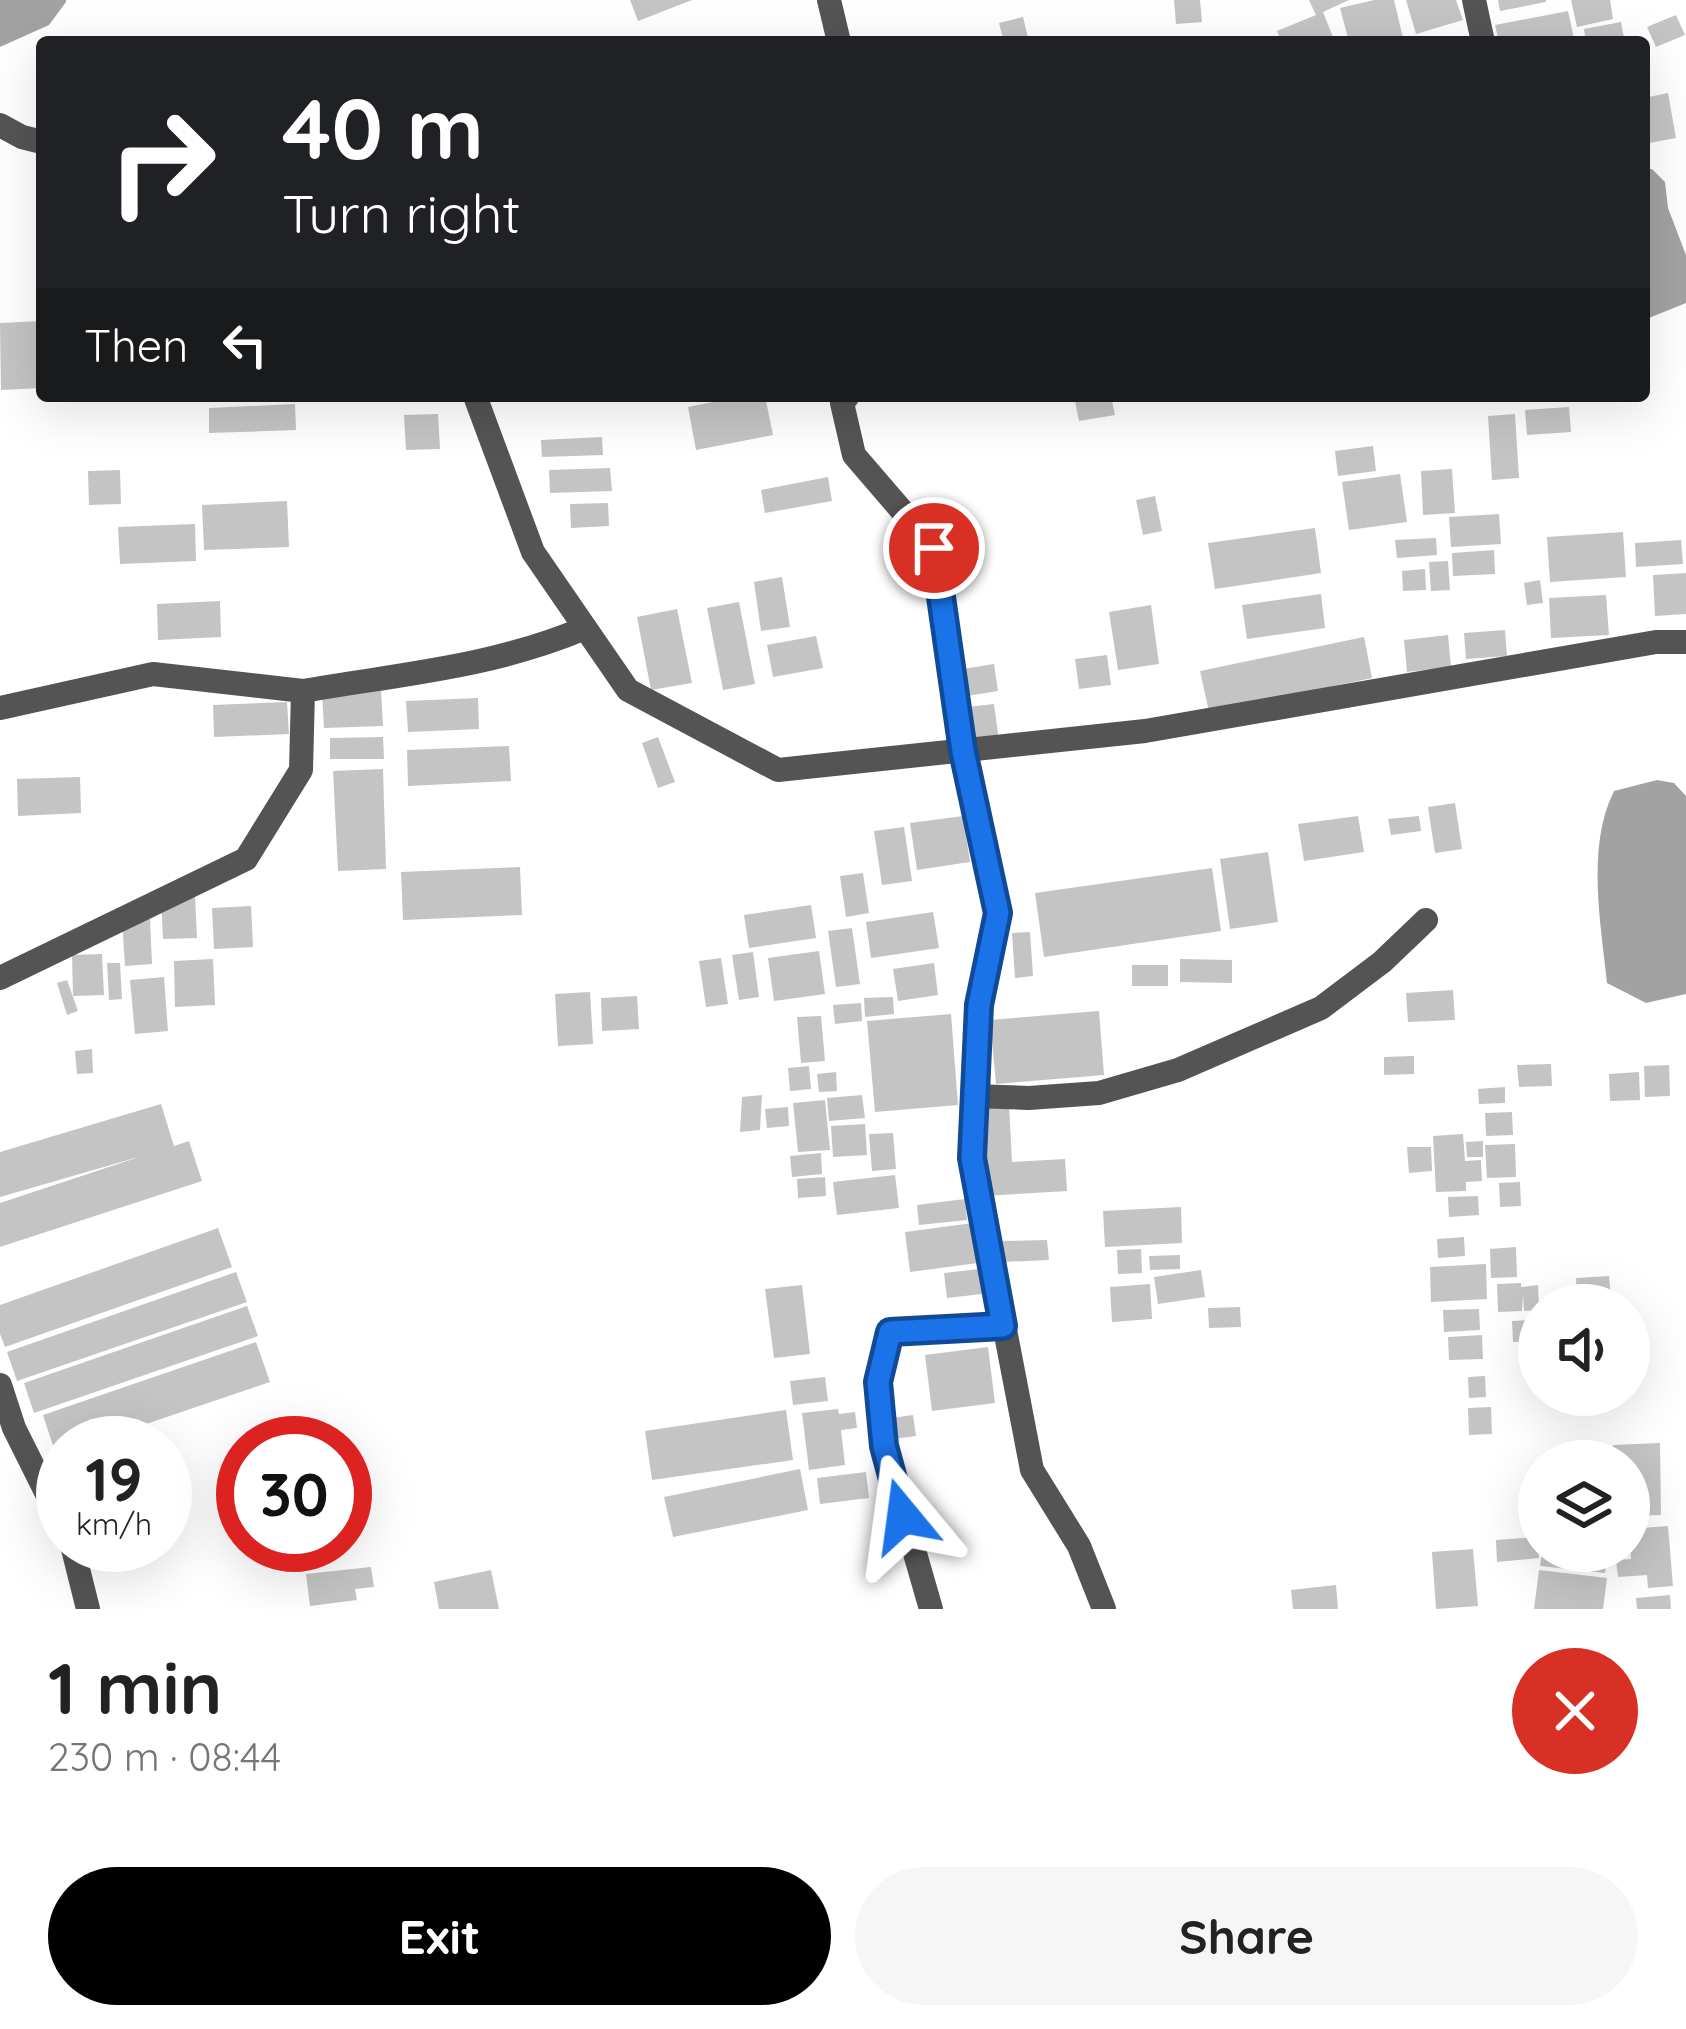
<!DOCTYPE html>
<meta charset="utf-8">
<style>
:root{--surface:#fff;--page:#f6f6f6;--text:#222;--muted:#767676;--accent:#000}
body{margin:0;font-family:Quicksand,sans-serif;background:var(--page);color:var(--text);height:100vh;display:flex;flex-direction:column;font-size:45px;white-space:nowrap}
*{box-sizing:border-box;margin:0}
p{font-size:39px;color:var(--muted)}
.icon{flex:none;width:66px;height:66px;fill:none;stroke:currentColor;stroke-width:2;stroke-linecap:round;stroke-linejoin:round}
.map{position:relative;height:1609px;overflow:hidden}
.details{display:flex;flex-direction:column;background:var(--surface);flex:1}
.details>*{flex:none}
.guide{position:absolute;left:36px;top:36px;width:1614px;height:366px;border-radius:12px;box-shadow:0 12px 48px #0002;background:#202124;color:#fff;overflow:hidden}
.controls{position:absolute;left:1518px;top:1284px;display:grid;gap:24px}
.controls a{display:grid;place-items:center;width:132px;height:132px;border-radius:50%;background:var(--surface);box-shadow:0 12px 48px #0002;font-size:60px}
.speed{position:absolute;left:36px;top:1416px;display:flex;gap:24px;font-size:60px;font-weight:700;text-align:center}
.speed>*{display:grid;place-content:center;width:156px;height:156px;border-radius:50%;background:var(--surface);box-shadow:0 12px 48px #0002;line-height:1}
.speed small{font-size:30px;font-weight:400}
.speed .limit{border:18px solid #d22;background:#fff;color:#111}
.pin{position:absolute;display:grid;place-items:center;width:102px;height:102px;color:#fff;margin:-51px;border:6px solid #fff;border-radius:50%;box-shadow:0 3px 12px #0007}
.me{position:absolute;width:132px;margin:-66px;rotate:344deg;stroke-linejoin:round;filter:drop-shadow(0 0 9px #0008)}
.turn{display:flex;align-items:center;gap:42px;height:252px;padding:0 48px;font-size:54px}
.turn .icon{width:156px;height:156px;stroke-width:2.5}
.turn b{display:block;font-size:84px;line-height:102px}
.then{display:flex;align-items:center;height:114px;padding:0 48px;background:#0003;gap:24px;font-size:45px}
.round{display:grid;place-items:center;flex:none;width:126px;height:126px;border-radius:63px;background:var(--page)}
.headline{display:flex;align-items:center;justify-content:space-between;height:204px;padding:0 48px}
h1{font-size:72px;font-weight:700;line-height:90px}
.cta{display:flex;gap:24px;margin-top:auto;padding:24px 48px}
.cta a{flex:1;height:138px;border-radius:72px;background:var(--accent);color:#fff;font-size:48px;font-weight:700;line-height:138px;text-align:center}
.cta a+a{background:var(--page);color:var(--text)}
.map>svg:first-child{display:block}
.water{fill:#a2a2a2}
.building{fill:#c4c4c4}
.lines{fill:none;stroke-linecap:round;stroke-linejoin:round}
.street{stroke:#545454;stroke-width:24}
.route-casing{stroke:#114b97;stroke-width:30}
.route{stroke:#1a73e8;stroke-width:21}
</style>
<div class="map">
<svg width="1686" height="1609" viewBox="0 0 1686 1609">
<rect width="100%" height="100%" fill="#fff"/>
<g class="water">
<polygon points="0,0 66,0 66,2 49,25 0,47"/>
<polygon points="1644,169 1652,169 1665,182 1668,208 1686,255 1686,303 1644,320"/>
<path d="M1657 780 1674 783 1686 796V994L1646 1003 1607 983C1601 923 1586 847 1614 791Z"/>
</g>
<g class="building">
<polygon points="630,0 692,0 638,21"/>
<polygon points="1174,0 1200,0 1202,22 1176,24"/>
<polygon points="1309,0 1349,0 1323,12 1335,42 1282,42 1277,31 1316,15"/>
<polygon points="1374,0 1394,0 1404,42 1349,42 1340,8"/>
<polygon points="1406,0 1456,0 1463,20 1416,34"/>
<polygon points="1498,0 1546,0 1546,2 1500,11"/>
<polygon points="1571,0 1610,0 1613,19 1577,27"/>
<polygon points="1568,11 1574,38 1499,42 1495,25"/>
<polygon points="1676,15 1685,35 1656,47 1647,27"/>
<polygon points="1023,17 1029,42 1004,42 999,23"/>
<polygon points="1621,22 1624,38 1586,42 1584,29"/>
<polygon points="1668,93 1676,138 1644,144 1644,98"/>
<polygon points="42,321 42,388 1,390 0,323"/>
<polygon points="342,396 387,396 388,401 342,402"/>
<polygon points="743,396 765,396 773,435 696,450 688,407"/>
<polygon points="1074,396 1111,396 1115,415 1079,421"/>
<polygon points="295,404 296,430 209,433 209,408"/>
<polygon points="1569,407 1571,432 1527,435 1525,410"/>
<polygon points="438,414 440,449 406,450 404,415"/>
<polygon points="1515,414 1519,478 1492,480 1488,416"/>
<polygon points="602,437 603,455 542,457 541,440"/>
<polygon points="1373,446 1376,471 1338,476 1335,451"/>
<polygon points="610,468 612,491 550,493 549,470"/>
<polygon points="1452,469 1455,513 1423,515 1421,471"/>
<polygon points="120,470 121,504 89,505 88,471"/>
<polygon points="1400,474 1407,522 1349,530 1342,482"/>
<polygon points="828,477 832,501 765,513 761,490"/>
<polygon points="1155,496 1162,531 1143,535 1136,500"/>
<polygon points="287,501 289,547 204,550 202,505"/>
<polygon points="608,503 609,526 571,528 570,504"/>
<polygon points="1499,514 1501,544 1451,547 1449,517"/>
<polygon points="195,524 196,561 120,564 118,527"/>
<polygon points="1315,528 1321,573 1215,589 1208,543"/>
<polygon points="1623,532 1626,577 1550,582 1547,537"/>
<polygon points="1436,538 1437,555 1397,558 1395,540"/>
<polygon points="1681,540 1683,564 1636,567 1635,543"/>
<polygon points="1494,550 1495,574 1453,576 1452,553"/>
<polygon points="1448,561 1450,590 1431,591 1429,562"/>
<polygon points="1425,569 1426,590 1403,591 1402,571"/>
<polygon points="1686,573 1686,614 1655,616 1653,575"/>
<polygon points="782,577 790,627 761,631 754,582"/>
<polygon points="1540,580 1543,603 1527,605 1524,583"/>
<polygon points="1321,594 1325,628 1247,639 1242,605"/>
<polygon points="1606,595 1609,635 1551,638 1549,598"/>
<polygon points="220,601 221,637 158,640 157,604"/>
<polygon points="739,602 755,684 723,690 707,608"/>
<polygon points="1151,605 1159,664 1118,670 1109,612"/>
<polygon points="677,609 692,683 651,690 637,617"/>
<polygon points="1505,630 1507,656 1466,659 1464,633"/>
<polygon points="1448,635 1451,667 1407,672 1404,640"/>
<polygon points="816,636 823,668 773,677 767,645"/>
<polygon points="1364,637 1372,678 1209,712 1200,671"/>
<polygon points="1107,655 1111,685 1079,689 1075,659"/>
<polygon points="994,664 998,691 967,696 963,669"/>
<polygon points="381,690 383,726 324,728 322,692"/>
<polygon points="478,698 479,729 408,732 406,701"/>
<polygon points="287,702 289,734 214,737 213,705"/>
<polygon points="994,704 999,741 973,744 967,707"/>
<polygon points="383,737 384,759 330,759 330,738"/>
<polygon points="658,737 675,782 658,788 642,743"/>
<polygon points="509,746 511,781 408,786 407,750"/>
<polygon points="383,769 386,869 338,871 333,771"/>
<polygon points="80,777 81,813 18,816 17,779"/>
<polygon points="1455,803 1462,849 1435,853 1428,807"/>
<polygon points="963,816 970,862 917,870 910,823"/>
<polygon points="1358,816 1364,852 1304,861 1298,824"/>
<polygon points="1419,816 1421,831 1391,835 1388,819"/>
<polygon points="904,827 912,881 882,885 874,831"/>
<polygon points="1268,852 1278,922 1230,929 1220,859"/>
<polygon points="520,867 522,915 403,920 401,872"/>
<polygon points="1212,868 1221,931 1044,957 1035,893"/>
<polygon points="863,873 869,913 846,917 840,876"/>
<polygon points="195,897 197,938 163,939 161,899"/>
<polygon points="811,905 816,938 749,948 744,915"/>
<polygon points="251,906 253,947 214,949 212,908"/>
<polygon points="933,912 939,948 871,958 866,922"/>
<polygon points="150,919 152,964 125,966 122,920"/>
<polygon points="852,928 860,984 836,987 828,931"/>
<polygon points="1030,932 1033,976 1015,978 1012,933"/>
<polygon points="819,951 825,994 774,1001 768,958"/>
<polygon points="753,952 759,997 739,1000 732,955"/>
<polygon points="102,954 104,995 73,996 72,955"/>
<polygon points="721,958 728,1004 706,1007 699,961"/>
<polygon points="213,959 215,1005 175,1007 174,961"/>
<polygon points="1180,959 1232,960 1232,983 1180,982"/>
<polygon points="107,963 120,963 122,999 109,1000"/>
<polygon points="934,963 938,995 898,1001 893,969"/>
<rect x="1132" y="965" width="36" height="21"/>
<polygon points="164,977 168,1031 135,1034 130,980"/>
<polygon points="67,980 78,1011 67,1015 57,983"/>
<polygon points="1453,990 1455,1020 1408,1022 1406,993"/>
<polygon points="590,992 593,1044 558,1046 555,994"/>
<polygon points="637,996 639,1029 602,1031 601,998"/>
<polygon points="893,997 894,1014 865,1017 864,998"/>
<polygon points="861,1003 862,1021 835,1024 833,1005"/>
<polygon points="1099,1011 1104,1075 996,1084 990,1020"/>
<polygon points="951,1014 958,1105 875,1112 867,1021"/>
<polygon points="821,1016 825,1061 801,1063 797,1017"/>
<polygon points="92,1049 93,1073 77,1074 75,1051"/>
<polygon points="1414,1056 1414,1074 1384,1075 1384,1057"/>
<polygon points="1551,1064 1552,1086 1519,1087 1517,1065"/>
<polygon points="1669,1065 1670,1096 1645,1097 1644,1066"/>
<polygon points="809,1066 811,1089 790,1091 788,1068"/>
<polygon points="836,1072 837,1091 819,1092 817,1074"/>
<polygon points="1639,1072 1640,1100 1610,1101 1609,1074"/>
<polygon points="1505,1087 1505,1103 1479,1104 1478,1089"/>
<polygon points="762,1095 760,1130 740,1132 742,1097"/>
<polygon points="862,1095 865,1118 829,1121 827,1098"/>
<polygon points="825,1100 830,1150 798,1152 793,1103"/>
<polygon points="1009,1103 1012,1162 1065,1159 1067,1191 983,1196 978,1105"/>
<polygon points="161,1104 174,1146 189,1141 202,1181 0,1247 0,1203 142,1156 0,1197 0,1152"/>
<polygon points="788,1107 789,1126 767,1128 765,1109"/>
<polygon points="1512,1112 1513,1135 1486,1136 1485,1113"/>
<polygon points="865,1124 867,1155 833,1157 831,1126"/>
<polygon points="893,1133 896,1169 872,1171 869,1134"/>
<polygon points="1463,1134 1465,1161 1481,1160 1482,1181 1466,1182 1466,1191 1436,1192 1433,1136"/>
<polygon points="1483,1141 1483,1157 1467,1157 1466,1142"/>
<polygon points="1515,1144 1516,1177 1487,1178 1485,1145"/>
<polygon points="1407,1147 1431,1147 1432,1171 1409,1173"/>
<polygon points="821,1153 822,1174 792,1177 790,1156"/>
<polygon points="895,1175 899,1208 837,1215 833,1182"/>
<polygon points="825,1177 826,1196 798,1198 797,1179"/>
<polygon points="1520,1182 1521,1206 1500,1207 1499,1183"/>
<polygon points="1478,1196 1479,1215 1449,1217 1448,1197"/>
<polygon points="965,1199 967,1220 919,1225 917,1205"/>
<polygon points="1181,1207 1182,1243 1105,1247 1103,1211"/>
<polygon points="973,1223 978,1263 910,1272 905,1232"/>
<polygon points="218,1228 232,1267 5,1347 0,1334 0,1305"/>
<polygon points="1464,1237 1465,1256 1438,1258 1437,1239"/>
<polygon points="1047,1240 1049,1260 1003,1262 1002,1241"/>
<polygon points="1516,1247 1517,1277 1491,1278 1490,1249"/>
<polygon points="1141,1249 1142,1273 1118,1274 1117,1250"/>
<polygon points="1180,1255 1180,1269 1150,1270 1149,1256"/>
<polygon points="1486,1264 1487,1299 1431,1302 1430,1267"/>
<polygon points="979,1269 982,1294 947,1298 944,1273"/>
<polygon points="1201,1270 1205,1297 1158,1304 1154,1277"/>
<polygon points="236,1272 247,1302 17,1381 7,1352"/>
<polygon points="1609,1276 1611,1298 1577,1300 1576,1278"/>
<polygon points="1521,1283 1521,1287 1538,1285 1539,1310 1524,1311 1523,1294 1522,1311 1498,1312 1497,1284"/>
<polygon points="1150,1284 1152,1319 1112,1322 1110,1287"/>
<polygon points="802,1285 810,1354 774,1358 765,1289"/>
<polygon points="247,1306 258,1336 34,1413 24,1383"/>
<polygon points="1240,1307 1241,1327 1209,1328 1208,1308"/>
<polygon points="1479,1309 1480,1330 1444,1332 1443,1310"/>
<polygon points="1533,1320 1534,1341 1513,1342 1512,1321"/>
<polygon points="1482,1335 1483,1359 1449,1360 1448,1337"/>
<polygon points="256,1342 270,1382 90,1443 63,1443 63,1452 56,1455 43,1415"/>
<polygon points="988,1347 995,1403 932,1411 925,1355"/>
<polygon points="1485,1376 1486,1397 1469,1398 1468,1377"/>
<polygon points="825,1377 828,1401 793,1405 790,1381"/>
<polygon points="1491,1407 1492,1434 1469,1435 1468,1408"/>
<polygon points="838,1409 839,1414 855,1412 857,1428 841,1430 845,1465 809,1470 802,1413"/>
<polygon points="786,1410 793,1460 652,1480 645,1431"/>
<polygon points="913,1415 916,1436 894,1439 891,1418"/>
<polygon points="1660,1443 1661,1515 1629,1516 1629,1461 1613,1461 1613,1445"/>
<polygon points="800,1469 808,1510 673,1537 664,1497"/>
<polygon points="866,1472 869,1498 820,1504 817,1478"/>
<polygon points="1642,1522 1642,1528 1668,1526 1673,1586 1648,1588 1647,1575 1618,1577 1616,1560 1631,1559 1629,1523"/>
<polygon points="1538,1537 1539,1558 1497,1562 1496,1540"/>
<polygon points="1473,1549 1478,1606 1436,1609 1432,1552"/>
<polygon points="1542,1551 1607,1551 1605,1573 1540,1566"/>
<polygon points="371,1567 374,1587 355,1589 357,1600 310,1606 306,1574"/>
<polygon points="491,1570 499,1609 439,1609 434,1582"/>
<polygon points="1539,1570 1607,1578 1603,1609 1534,1609"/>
<polygon points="1336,1585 1338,1609 1293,1609 1291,1590"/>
<polygon points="1670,1595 1671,1609 1637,1609 1636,1598"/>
</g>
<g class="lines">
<g class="street">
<polyline points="829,0 839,42"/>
<polyline points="1474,0 1483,42"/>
<polyline points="0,125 22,137 42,142"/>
<polyline points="475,396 533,552 628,690 778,770 1145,731 1656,642 1686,642"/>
<polyline points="848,396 842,403 854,455 934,548 963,751 998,913 979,1005 972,1158 1032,1470 1079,1546 1104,1609"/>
<polyline points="0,708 153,674 303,691"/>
<path d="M0 978 246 859 301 770 303 691C401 674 493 667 585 628"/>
<polyline points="972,1096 1029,1098 1099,1093 1178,1070 1321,1008 1382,962 1426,920"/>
<polyline points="0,1385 14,1428 63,1526"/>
<polyline points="72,1545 88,1609"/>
<polyline points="931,1609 884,1446 878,1382 890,1332 1003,1326"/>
</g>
</g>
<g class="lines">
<g class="route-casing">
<polyline id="route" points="903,1516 884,1446 878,1382 890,1332 1003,1326 972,1158 979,1005 998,913 963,751 934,548"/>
</g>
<use href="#route" class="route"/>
</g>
</svg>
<div class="controls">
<a><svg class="icon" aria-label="sound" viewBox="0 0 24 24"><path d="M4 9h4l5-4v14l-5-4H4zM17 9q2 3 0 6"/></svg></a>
<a><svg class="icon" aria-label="layers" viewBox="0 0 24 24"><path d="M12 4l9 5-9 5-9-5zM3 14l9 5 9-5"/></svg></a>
</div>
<div class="speed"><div>19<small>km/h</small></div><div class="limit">30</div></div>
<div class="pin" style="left:934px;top:548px;background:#d93025"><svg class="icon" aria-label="arrive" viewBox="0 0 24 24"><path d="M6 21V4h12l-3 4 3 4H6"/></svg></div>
<svg class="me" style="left:903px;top:1516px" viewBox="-20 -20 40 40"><path d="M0-17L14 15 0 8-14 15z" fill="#1a73e8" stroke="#fff" stroke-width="4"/></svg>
<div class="guide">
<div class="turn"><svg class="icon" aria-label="right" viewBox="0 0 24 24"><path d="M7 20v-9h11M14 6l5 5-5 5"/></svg><div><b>40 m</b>Turn right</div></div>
<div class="then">Then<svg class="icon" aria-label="left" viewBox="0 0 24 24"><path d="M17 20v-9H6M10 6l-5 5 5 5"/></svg></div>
</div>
</div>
<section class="details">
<div class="headline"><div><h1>1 min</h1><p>230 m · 08:44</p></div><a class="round" style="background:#d93025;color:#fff"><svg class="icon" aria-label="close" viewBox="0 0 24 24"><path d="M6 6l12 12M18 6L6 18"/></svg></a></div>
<div class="cta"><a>Exit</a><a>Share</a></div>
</section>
